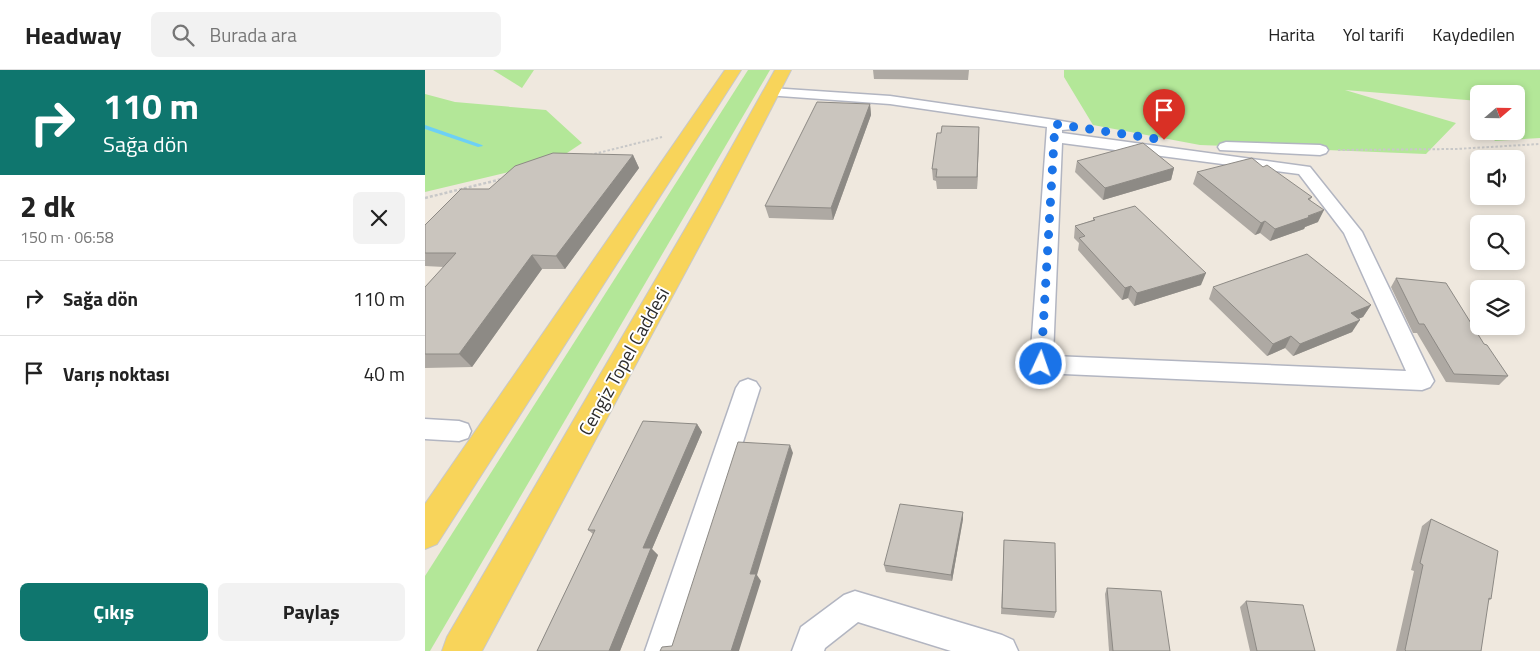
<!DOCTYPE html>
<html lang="tr">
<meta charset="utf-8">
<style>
:root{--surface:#fff;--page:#f2f2f2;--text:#222;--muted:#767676;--line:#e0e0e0;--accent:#0f766e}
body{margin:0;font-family:"Titillium Web",sans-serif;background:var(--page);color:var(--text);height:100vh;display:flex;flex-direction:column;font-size:19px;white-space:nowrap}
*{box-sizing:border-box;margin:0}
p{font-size:16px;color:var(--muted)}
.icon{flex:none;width:28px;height:28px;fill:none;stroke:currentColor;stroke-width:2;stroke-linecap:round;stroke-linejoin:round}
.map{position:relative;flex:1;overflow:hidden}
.panel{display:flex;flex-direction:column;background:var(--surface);width:425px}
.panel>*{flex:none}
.guide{background:#0f766e;color:#fff;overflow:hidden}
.needle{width:32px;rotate:70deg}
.tools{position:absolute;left:1045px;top:15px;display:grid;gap:10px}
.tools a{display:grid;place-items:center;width:55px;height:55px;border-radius:8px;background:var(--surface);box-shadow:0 2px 8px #0003;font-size:25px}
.pin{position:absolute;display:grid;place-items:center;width:42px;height:42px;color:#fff;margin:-51px -21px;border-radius:50% 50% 50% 0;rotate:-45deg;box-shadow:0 0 5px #0007}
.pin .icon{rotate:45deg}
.me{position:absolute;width:55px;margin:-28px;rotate:3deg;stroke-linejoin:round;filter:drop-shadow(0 0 4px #0008)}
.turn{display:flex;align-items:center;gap:18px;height:105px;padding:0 20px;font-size:22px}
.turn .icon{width:65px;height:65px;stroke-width:2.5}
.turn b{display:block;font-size:35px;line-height:42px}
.round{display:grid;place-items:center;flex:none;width:52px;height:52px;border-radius:8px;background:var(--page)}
.overview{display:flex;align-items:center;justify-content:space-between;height:85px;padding:0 20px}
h1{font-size:30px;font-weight:700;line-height:38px}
.button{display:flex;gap:10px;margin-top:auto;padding:10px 20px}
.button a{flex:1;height:58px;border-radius:8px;background:var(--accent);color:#fff;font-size:20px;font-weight:700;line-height:58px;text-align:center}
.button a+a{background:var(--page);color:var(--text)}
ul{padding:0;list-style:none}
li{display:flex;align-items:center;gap:15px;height:75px;padding:0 20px;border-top:1px solid var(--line)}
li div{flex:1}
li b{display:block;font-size:19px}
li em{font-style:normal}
header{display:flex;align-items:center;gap:30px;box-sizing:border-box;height:70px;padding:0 25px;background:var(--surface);border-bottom:1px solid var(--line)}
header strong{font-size:24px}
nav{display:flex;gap:28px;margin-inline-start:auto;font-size:18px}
.search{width:350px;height:45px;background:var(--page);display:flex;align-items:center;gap:12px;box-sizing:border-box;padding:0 18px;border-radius:8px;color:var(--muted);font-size:19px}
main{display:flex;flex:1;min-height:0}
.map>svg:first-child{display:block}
.green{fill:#b3e798}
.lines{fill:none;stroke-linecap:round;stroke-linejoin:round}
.stream{fill:#6dd0f5;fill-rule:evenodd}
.street-casing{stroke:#b2b5c1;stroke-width:3}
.primary-casing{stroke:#c8c8c8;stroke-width:2}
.path-far1{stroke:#c8c8c8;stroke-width:2;stroke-dasharray:2.5 2;stroke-linecap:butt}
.path{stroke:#c8c8c8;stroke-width:2.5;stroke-dasharray:3 2;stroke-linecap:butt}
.street{fill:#fff;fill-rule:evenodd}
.primary{fill:#f8d45a;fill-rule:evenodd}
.wall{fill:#aea9a3}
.shaded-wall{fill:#8d8a85}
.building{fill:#cac5be;stroke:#8d8a85}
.route{stroke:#1a73e8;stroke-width:9;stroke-dasharray:0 16.2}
.labels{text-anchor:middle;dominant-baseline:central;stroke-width:4;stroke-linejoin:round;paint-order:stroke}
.street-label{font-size:19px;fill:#2c2c2c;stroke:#fff}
</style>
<header>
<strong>Headway</strong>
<div class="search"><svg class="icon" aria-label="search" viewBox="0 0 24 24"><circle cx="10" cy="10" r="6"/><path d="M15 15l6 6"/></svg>Burada ara</div>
<nav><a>Harita</a><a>Yol tarifi</a><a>Kaydedilen</a></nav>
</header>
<main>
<section class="panel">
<div class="guide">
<div class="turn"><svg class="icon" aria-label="right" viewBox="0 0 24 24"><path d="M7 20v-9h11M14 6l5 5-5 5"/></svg><div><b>110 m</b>Sağa dön</div></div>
</div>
<div class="overview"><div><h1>2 dk</h1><p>150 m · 06:58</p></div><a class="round"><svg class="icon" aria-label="close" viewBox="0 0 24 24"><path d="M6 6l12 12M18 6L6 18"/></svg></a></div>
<ul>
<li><svg class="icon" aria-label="right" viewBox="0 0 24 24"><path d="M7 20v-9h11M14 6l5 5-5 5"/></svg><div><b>Sağa dön</b></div><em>110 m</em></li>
<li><svg class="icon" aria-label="arrive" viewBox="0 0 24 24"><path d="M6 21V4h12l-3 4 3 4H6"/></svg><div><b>Varış noktası</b></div><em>40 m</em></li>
</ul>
<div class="button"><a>Çıkış</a><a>Paylaş</a></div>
</section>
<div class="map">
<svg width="1115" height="581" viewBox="0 0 1115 581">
<rect width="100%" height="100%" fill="#efe8de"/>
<g class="green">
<polygon points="68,0 109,0 97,18"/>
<polygon points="323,0 345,0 5,581 0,581 0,506"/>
<polygon points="639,0 1115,0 1115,68 1070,71 1062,61 1091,61 1091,24 1054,24 1054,31 920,20 1031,53 1001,84 775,75 668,55 639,7"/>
<polygon points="0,24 30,32 121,40 157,73 130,91 0,122"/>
</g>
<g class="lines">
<polygon class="stream" points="0,55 57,75 58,76 53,77 0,59"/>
<g class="street-casing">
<g id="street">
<path d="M346 18 465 26 630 50 648 53 650 56 648 59 637 60V63L885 97 937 162 1009 311 1005 317 997 320 616 303 608 300 605 294 622 57 465 34 341 25 339 22 341 19ZM637 73 874 104 919 163 981 301 628 286Z"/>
<polygon points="801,72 895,75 901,77 903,80 901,83 895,85 795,80 793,77 795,74"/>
<polygon points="323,309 331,312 335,318 252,581 220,581 311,318 315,312"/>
<polygon points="0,349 34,351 43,354 46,361 43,368 34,371 0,369"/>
<polygon points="430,521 577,565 588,570 593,581 526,581 433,552 400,578 399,581 367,581 376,557 419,525"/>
</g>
</g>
<g class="primary-casing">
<g id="primary">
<polygon points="300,0 316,0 12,474 0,479 0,434"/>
<polygon points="350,0 366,0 298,132 57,581 17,581 22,567 276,132"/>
</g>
</g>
<g class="path-far1">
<polyline points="913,80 1031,79 1115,74"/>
<polyline points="165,85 237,67"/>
</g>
<polyline class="path" points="0,128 77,109"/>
<use href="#street" class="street"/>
<use href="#primary" class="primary"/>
</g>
<g class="wall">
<polygon points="448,0 544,0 543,10 449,9"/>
<polygon points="445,34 446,45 408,150 344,148 340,136"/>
<polygon points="554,57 552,119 512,119 511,111 508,110 507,99 516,63"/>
<polygon points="208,85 214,98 140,199 117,199 47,297 0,298 0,217 19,197 0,196 0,155 64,119"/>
<polygon points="652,91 749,98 746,110 678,130 650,102"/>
<polygon points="838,97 887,127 885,130 893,152 880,157 879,159 845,171 835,163 830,165 768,114 772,102"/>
<polygon points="668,148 776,215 709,236 703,228 697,230 653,180 654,173 649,168 650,156 668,150"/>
<polygon points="971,208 1059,274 1083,306 1074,315 1021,312 992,263 988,263 966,217"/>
<polygon points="788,217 946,235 938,247 933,249 927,262 868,286 860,278 842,286 784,229"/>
<polygon points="272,354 277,362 227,479 233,485 195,581 112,581 168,464 163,460"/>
<polygon points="538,442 538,449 527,511 461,502 459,495"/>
<polygon points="1006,449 1066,529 1063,531 1056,581 971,581 989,501 986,500 997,456"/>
<polygon points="579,470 631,542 629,548 576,544"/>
<polygon points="682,518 745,581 684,581 680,524"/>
<polygon points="821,531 890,581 825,581 815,537"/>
</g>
<g class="shaded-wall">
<polygon points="445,34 446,45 408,150 406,138"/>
<polygon points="554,57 554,68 552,119 552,107"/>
<polygon points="208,85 214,98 140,199 131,186"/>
<polygon points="749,98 746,110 678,130 680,118"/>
<polygon points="899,140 893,152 880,157 879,159 845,171 850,159"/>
<polygon points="840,151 835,163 830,165 836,153"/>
<polygon points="107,185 117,199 47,297 34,284"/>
<polygon points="781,203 776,215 709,236 712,223"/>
<polygon points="706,216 703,228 697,230 700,218"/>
<polygon points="946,235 938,247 918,255 926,243"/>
<polygon points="935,250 927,262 868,286 875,274"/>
<polygon points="866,266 860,278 842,286 848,274"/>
<polygon points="272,354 277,362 227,479 233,485 195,581 184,581 218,478"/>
<polygon points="365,375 368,383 332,505 336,511 314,581 306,581 325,504"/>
<polygon points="538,442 538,449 527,511 526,505"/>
</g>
<g class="building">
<polygon points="392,32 445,34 406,138 340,136"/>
<polygon points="517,56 554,57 552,107 511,107 512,99 507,99 512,63 516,63"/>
<polygon points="718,73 749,98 680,118 652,91"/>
<polygon points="128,83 208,85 131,186 107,185 34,284 0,284 0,217 31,183 0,183 0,155 36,119 64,119 90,96"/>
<polygon points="827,88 838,97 842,95 887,127 883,129 899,140 883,146 885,147 850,159 840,151 836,153 772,102"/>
<polygon points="710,136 781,203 712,223 706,216 700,218 654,168 660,166 650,156 670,150 668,148"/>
<polygon points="882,184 946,235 926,243 935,250 875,274 866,266 848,274 788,217"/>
<polygon points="971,208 1021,213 1059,274 1062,275 1083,306 1029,304 999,254 994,254"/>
<polygon points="218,351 272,354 218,478 226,478 184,581 112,581 170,460 163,460"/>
<polygon points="313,372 365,375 325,504 331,504 306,581 235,581 237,577 247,576"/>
<polygon points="475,434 538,442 526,505 459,495"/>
<polygon points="1006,449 1073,481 1066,529 1064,528 1056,581 981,581 980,580 998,495 995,493"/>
<polygon points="579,470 630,473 631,542 577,538"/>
<polygon points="682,518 736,521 745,581 688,581"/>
<polygon points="821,531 878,535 890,581 832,581"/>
</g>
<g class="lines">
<polyline class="route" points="616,294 630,54 739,70"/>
</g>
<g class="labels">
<g class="street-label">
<text transform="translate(198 291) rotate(-61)">Cengiz Topel Caddesi</text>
</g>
</g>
</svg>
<div class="tools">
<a><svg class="needle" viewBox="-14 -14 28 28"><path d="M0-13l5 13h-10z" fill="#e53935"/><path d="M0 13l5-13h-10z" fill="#767676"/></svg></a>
<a><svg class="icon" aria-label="sound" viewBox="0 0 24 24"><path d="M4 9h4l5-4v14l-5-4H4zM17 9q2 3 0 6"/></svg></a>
<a><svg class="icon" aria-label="search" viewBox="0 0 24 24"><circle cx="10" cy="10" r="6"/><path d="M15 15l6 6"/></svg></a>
<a><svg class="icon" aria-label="layers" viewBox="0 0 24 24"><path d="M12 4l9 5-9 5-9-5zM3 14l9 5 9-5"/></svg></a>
</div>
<div class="pin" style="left:739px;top:70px;background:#d93025"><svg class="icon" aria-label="arrive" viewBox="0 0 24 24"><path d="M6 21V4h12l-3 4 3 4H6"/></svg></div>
<svg class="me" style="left:616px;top:294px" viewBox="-20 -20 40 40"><circle r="17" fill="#1a73e8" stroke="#fff" stroke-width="3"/><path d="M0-11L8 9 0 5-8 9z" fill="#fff"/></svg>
</div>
</main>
